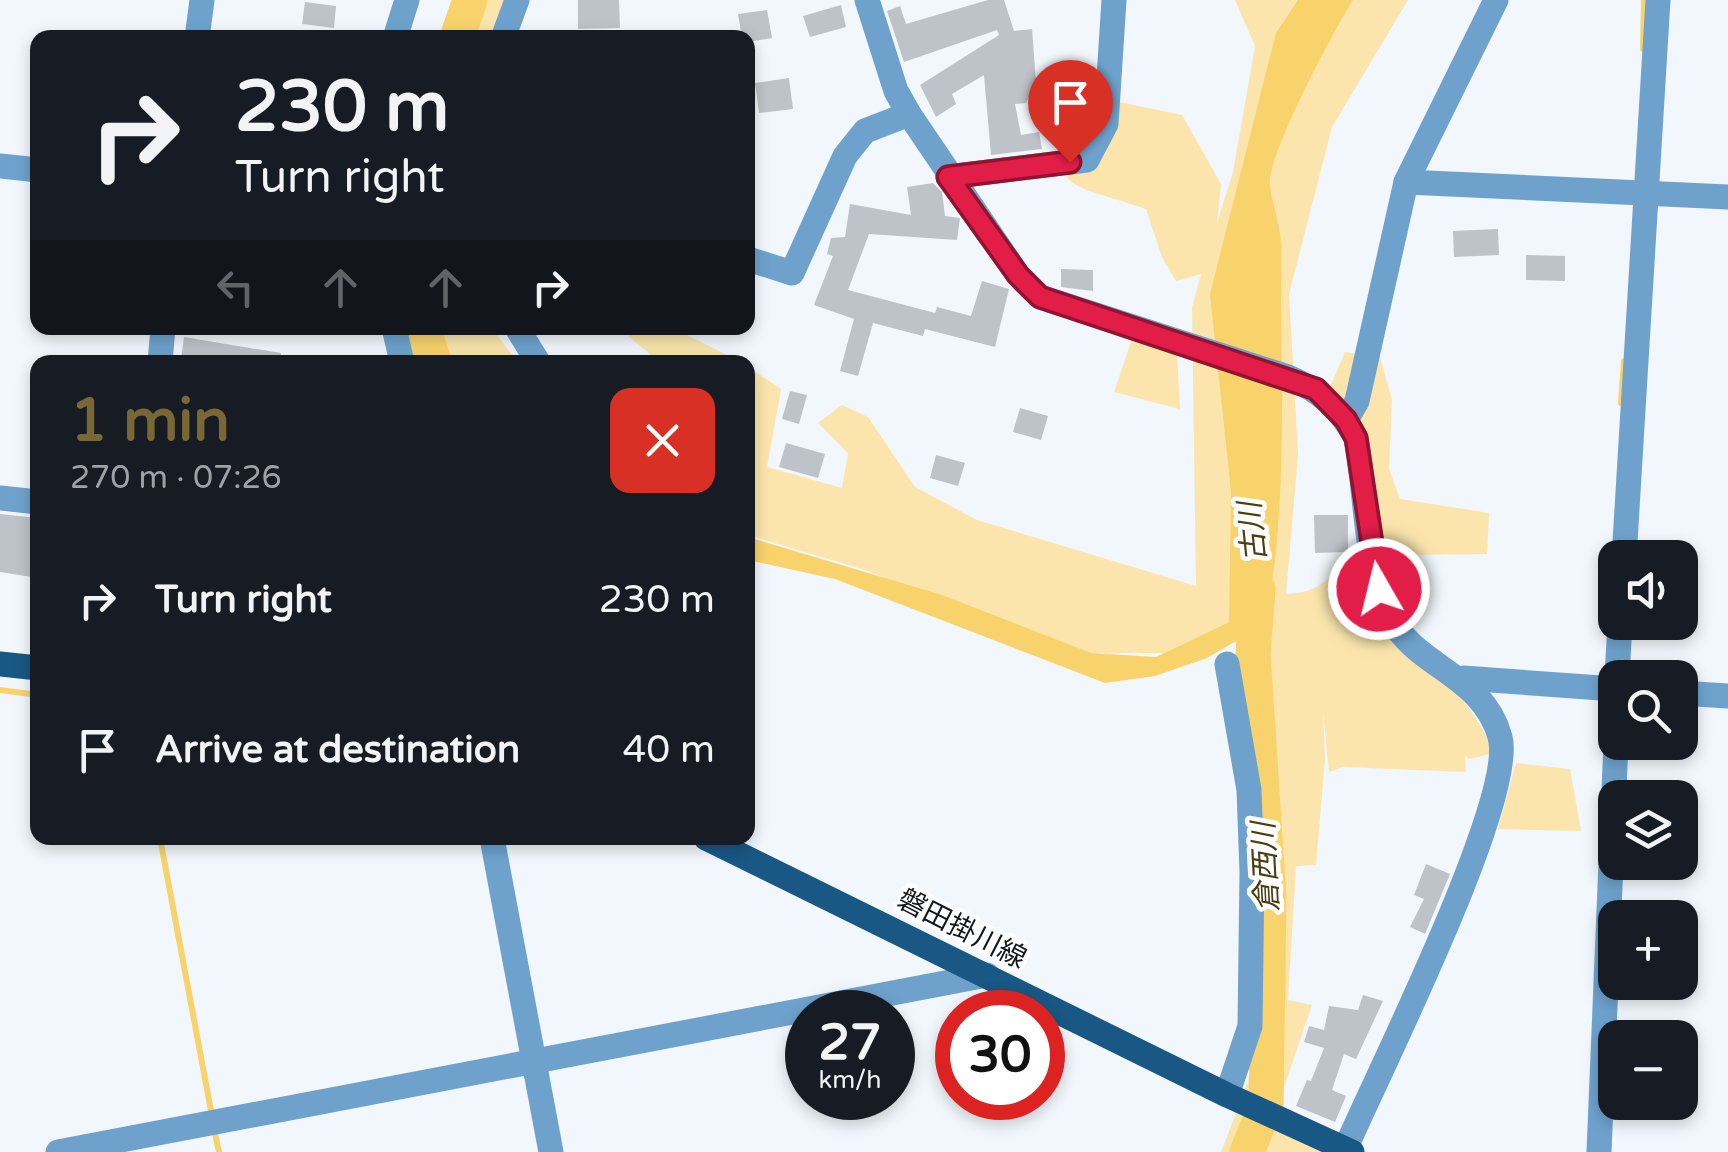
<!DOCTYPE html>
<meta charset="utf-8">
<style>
:root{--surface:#171b24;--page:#20242c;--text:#f1f3f6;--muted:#9ea1a6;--accent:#796735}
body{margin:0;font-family:"Varela Round","Noto Sans JP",sans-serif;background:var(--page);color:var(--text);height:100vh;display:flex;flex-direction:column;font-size:38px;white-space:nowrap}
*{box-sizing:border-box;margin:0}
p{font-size:32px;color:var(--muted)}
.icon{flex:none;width:55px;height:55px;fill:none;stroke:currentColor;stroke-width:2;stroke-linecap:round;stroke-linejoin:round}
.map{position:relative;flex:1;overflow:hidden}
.panel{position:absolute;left:30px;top:355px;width:725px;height:490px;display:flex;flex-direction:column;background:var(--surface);border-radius:20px;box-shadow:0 5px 15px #0003}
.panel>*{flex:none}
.top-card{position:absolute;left:30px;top:30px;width:725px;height:305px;border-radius:20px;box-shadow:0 5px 15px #0003;background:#171b24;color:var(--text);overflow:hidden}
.fabs{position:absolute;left:1598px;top:540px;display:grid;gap:20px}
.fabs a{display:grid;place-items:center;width:100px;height:100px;border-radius:20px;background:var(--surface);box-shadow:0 5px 15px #0003;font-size:50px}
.speed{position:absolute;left:785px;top:990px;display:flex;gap:20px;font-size:50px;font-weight:700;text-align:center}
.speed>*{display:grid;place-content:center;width:130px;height:130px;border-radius:50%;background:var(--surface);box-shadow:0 5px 15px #0003;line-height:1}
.speed small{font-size:25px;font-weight:400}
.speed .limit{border:15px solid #d22;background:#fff;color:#111}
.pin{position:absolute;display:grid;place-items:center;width:85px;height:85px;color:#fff;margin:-102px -42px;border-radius:50% 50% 50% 0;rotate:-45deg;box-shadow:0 0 10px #0007}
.pin .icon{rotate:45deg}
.me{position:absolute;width:110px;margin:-55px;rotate:352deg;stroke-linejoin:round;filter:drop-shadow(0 0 8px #0008)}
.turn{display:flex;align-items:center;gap:35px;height:210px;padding:0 40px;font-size:45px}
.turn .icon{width:130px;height:130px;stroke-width:2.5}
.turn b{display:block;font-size:70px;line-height:85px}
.lanes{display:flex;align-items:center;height:95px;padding:0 40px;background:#0003;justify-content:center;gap:50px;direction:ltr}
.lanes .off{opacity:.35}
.round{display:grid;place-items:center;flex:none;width:105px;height:105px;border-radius:20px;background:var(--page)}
.head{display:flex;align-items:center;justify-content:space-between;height:170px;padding:0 40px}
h1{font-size:60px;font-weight:700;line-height:75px;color:var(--accent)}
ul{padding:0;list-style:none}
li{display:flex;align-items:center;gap:30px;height:150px;padding:0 40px}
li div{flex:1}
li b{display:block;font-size:38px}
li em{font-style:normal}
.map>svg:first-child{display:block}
.green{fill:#fbe5ac}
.water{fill:#f8d36c}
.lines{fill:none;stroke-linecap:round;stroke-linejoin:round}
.stream{stroke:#f8d36c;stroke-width:6}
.river{stroke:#f8d36c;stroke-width:35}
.building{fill:#bdc3c8}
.minor{stroke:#6ea2cd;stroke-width:25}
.major{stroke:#195784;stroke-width:25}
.route-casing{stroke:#92132f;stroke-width:25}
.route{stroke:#e11d48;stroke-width:18}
.labels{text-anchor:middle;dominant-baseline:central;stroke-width:9;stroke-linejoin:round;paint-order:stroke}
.street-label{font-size:28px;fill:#141618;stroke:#fff}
.water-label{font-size:30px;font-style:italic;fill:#4c3d11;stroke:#fff}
</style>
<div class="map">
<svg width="1728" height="1152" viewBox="0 0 1728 1152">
<rect width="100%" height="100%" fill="#f1f7fc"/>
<g class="green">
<polygon points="459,0 505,0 495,37 449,38"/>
<path d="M1235 0H1408L1332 127 1289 294 1298 455 1286 594C1311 593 1321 586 1339 569 1391 521 1347 449 1328 392L1345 352 1380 357 1392 400 1389 469 1400 499 1489 513 1487 554 1408 555 1373 609C1420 662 1466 685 1494 753L1469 759 1465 755 1466 772 1343 767 1329 772 1323 712 1325 759 1316 865 1296 866 1288 1000 1312 1005 1274 1117 1344 1152H1221L1249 1079 1256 1003 1243 709 1231 603 1229 622 1164 653H1079L862 569 748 535V367L781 389 767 467 842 488 848 453 818 423 842 405 868 417 915 487 977 520 1196 586 1192 307 1201 274 1176 281 1162 257 1146 209C1060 179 1059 198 1053 99L1086 95 1182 115 1221 184 1217 223 1233 172 1255 46Z"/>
<polygon points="399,328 491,328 518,362 407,362"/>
<polygon points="656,328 673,328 741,362 660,362 628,336"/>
<polygon points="1132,339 1177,350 1180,409 1114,392"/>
<polygon points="1516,763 1570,769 1581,831 1498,829"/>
</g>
<path class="water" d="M1298 0H1353C1333 32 1273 145 1270 179 1268 193 1281 224 1281 245 1280 372 1290 515 1262 639L1243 637 1207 658 1155 676 1105 683 835 579 748 560V537L942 595 1091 653 1156 657 1229 622 1231 492 1210 294 1276 33Z"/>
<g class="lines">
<g class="stream">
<polyline points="1643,49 1644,0"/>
<polyline points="1621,403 1624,361"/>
<polyline points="1612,618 1614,560"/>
<polyline points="0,690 38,695"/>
<polyline points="1607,738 1608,695"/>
<polyline points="160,838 212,1116"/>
<polyline points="214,1129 219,1152"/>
</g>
<g class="river">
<polyline points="457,38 470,0"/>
<polyline points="423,328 434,362"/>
<polyline points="1247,1152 1266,1105 1269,898 1253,654 1258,589"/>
</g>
</g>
<g class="building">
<polygon points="578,0 619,0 620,28 578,29"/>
<polygon points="988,0 1004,0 1014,31 1032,29 1036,82 1026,103 1015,104 1021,135 1039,132 1042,149 991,155 984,75 952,94 956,104 936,117 920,85 999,35 997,30 904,62 887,11 900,6 906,24"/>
<polygon points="305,2 336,6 334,28 302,24"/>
<polygon points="841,5 846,27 810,37 803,16"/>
<polygon points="767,10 772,38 748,42 742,38 738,14"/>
<polygon points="789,78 793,109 759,113 755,83"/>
<polygon points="933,183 942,192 945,216 960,218 957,240 869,234 848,290 935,313 937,307 971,316 982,281 1009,289 995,347 925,329 923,336 873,323 858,376 840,371 854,319 814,305 833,256 827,254 831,238 845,237 850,204 911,215 907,187"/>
<polygon points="1498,229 1499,255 1454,257 1453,231"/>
<polygon points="1526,255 1565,256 1565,281 1526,280"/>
<polygon points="1061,269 1093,270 1093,291 1061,287"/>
<polygon points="184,337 281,353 280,362 181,359"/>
<polygon points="790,391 807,395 799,424 782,419"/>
<polygon points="1020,408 1048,416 1041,440 1013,432"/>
<polygon points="786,443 825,454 818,478 779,467"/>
<polygon points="936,455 965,463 958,486 930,478"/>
<polygon points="0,514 38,518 38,578 0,572"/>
<polygon points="1314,515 1348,515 1348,552 1315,553"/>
<polygon points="1426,864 1450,874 1425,934 1410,927 1424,899 1414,895"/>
<polygon points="1363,995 1383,1001 1356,1059 1344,1054 1332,1090 1346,1096 1335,1122 1296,1106 1307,1080 1311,1081 1324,1048 1304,1042 1309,1026 1324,1030 1329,1006 1358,1010"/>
</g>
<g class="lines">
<g class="minor">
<path d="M867 0 896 91 909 114 1018 275 1040 297 1288 377C1319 390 1340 408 1356 438 1368 499 1363 577 1398 629 1426 669 1484 679 1500 737 1517 799 1375 1079 1344 1152"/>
<polyline points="197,38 202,0"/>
<polyline points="395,38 407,0"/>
<polyline points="503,38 517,0"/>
<polyline points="0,166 38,170"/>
<polyline points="948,177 1087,160 1106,124 1114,0"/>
<polyline points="1406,182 1728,197"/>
<polyline points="748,259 792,273 845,156 865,131 909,114"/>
<polyline points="394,328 402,362"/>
<polyline points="517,328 538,362"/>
<polyline points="160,362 163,328"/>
<polyline points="1346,420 1357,401 1406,182 1496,0"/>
<polyline points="0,498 38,502"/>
<polyline points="1624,558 1658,0"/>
<polyline points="1227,664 1249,790 1252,872 1250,1026 1227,1095"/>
<polyline points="1463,678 1615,689"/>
<polyline points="1617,678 1620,622"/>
<polyline points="1680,693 1728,696"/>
<polyline points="492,838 551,1152"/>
<polyline points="58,1152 987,975"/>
<polyline points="1599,1152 1616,742"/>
</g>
<g class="major">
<polyline points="0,664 38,668"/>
<polyline points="706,838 1227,1095 1352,1152"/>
</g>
</g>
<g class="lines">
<g class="route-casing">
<polyline id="route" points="1070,162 948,177 1018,275 1040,297 1316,389 1346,420 1356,438 1379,589"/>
</g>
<use href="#route" class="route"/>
</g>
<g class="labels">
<g class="street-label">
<text transform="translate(962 929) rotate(27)">磐田掛川線</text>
</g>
<g class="water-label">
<text transform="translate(1253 532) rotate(-96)">古川</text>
<text transform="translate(1266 867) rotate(-93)">倉西川</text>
</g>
</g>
</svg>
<div class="fabs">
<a><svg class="icon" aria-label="sound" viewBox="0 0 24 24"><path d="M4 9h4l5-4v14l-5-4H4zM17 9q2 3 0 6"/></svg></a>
<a><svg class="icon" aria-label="search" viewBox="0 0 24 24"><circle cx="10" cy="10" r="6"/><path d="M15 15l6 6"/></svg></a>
<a><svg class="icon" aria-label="layers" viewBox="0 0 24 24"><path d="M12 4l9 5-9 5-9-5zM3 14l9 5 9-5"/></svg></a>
<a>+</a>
<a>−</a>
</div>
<div class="speed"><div>27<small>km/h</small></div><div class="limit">30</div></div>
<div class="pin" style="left:1070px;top:162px;background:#d93025"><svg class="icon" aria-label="arrive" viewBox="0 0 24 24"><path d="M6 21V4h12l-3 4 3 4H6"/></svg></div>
<svg class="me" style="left:1379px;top:589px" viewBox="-20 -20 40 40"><circle r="17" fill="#e11d48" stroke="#fff" stroke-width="3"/><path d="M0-11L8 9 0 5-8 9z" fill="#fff"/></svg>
<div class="top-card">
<div class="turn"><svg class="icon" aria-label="right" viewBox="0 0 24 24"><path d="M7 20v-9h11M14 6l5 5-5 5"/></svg><div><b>230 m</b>Turn right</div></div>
<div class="lanes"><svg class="icon off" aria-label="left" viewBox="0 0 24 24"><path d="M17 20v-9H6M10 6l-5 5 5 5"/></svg><svg class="icon off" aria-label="ahead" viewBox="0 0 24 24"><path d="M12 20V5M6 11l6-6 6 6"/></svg><svg class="icon off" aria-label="ahead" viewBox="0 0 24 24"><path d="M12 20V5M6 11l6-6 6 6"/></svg><svg class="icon" aria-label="right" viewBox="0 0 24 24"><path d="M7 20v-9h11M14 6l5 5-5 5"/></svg></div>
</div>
<section class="panel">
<div class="head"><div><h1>1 min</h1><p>270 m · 07:26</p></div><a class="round" style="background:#d93025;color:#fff"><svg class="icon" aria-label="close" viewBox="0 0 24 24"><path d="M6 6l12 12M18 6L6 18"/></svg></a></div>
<ul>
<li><svg class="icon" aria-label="right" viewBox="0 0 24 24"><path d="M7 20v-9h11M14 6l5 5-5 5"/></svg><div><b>Turn right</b></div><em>230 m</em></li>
<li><svg class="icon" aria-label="arrive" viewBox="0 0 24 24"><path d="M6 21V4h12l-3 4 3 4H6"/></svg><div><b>Arrive at destination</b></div><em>40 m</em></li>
</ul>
</section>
</div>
